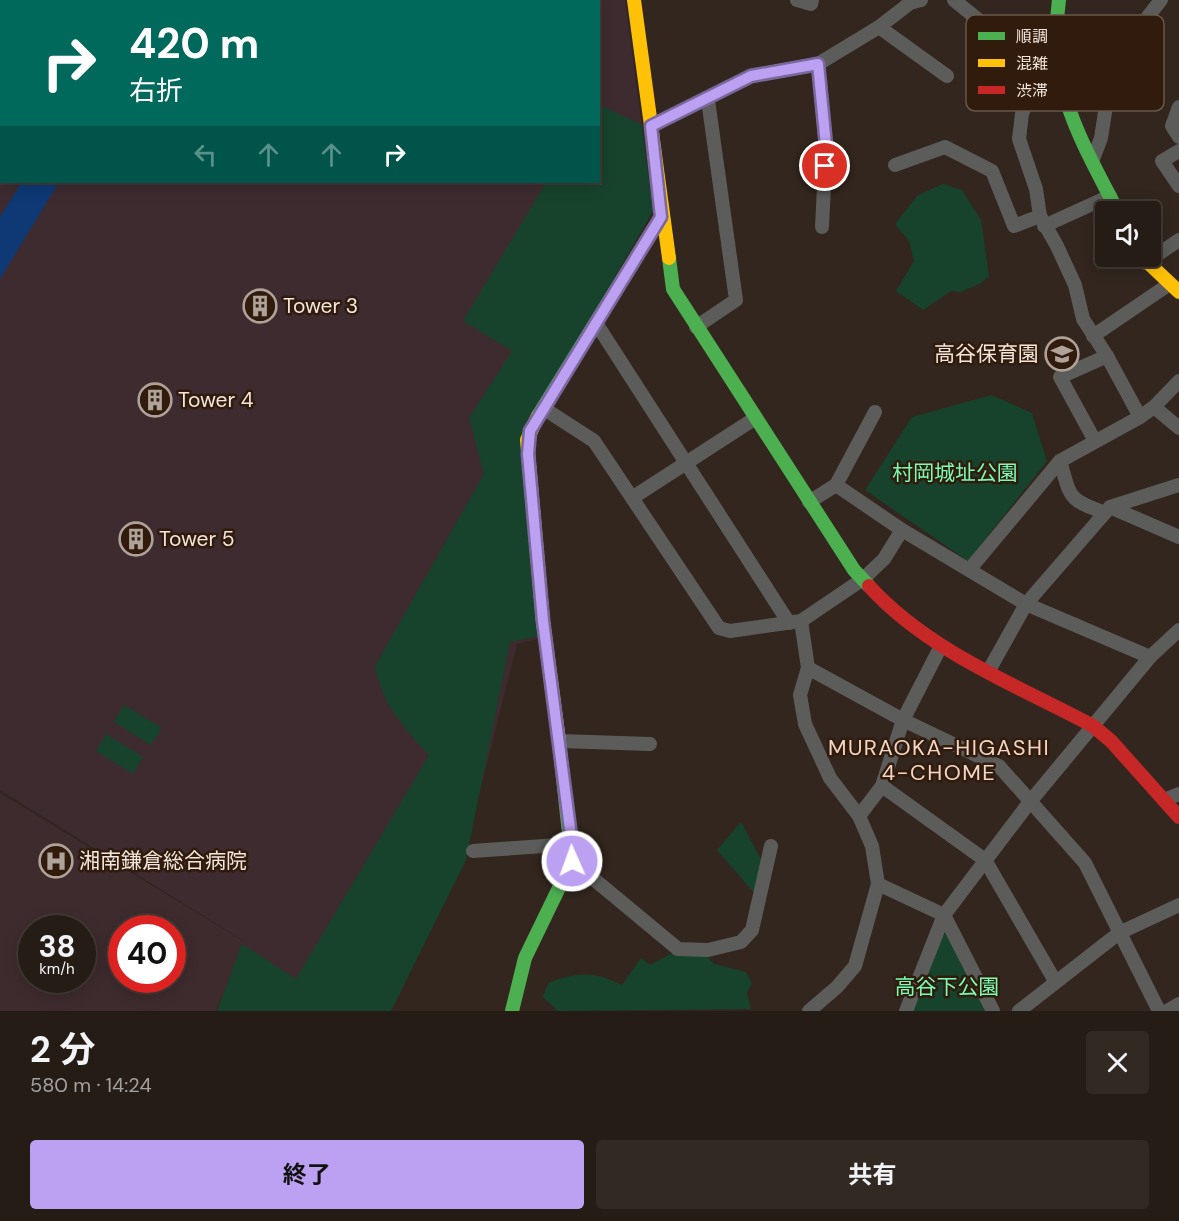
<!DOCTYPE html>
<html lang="ja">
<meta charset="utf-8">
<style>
:root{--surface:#261c16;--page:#322923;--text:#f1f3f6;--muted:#a4a1a1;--line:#423a35;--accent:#bca0f2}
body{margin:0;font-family:"DM Sans","Noto Sans JP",sans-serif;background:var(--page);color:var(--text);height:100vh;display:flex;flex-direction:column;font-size:22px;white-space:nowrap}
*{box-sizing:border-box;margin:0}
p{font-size:20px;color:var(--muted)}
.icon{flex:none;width:33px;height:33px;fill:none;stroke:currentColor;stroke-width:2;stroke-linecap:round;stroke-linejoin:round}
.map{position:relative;height:1011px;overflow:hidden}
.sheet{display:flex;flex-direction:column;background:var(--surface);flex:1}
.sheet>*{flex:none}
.banner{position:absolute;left:0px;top:0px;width:600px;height:183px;box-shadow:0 3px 15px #0003,0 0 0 2px var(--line);background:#00695c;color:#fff;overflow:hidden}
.fabs{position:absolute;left:1095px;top:201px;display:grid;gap:12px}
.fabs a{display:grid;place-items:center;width:66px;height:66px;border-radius:6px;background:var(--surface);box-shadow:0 3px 15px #0003,0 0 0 2px var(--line);font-size:30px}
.speed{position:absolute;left:18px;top:915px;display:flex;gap:12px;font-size:30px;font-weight:700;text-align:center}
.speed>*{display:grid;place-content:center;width:78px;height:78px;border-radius:50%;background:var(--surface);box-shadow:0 3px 15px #0003,0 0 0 2px var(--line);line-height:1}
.speed small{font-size:15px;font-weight:400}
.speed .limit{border:9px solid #d22;background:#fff;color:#111}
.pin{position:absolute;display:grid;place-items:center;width:51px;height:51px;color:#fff;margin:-26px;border:3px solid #fff;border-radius:50%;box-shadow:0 2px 6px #0007}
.me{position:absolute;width:66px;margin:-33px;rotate:358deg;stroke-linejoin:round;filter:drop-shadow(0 0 4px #0008)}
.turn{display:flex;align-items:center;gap:21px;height:126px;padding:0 30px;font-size:27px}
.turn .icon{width:78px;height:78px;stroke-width:2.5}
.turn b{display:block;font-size:42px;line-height:51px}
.lanes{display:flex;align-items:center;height:57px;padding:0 30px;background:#0003;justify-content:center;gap:30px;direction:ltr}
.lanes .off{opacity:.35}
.round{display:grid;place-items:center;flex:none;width:63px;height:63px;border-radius:6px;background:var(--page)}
.head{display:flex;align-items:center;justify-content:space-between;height:102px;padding:0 30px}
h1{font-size:36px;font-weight:700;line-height:45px}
.button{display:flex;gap:12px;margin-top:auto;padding:12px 30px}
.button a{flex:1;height:69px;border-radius:6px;background:var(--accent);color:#111;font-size:24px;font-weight:700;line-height:69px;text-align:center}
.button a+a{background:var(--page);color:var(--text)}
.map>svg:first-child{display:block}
.commercial{fill:#3d2b30}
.medical{fill:#3e2b2d;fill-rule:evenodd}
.green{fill:#17432c}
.water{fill:#0e3975}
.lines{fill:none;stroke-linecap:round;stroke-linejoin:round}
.street{stroke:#5c5d5a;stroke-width:14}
.fast{stroke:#4caf50;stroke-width:14}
.slow{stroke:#ffc107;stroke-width:14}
.jam{stroke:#c62828;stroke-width:14}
.rail-casing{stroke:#686762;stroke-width:6}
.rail{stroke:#301b0d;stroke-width:4;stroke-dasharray:11;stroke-linecap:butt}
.route-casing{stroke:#7a689d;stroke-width:15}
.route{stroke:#bca0f2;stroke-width:10}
.labels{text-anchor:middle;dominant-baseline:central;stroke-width:5;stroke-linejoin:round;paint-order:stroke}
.poi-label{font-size:21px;fill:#f3e5db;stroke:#301b0d;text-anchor:start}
.park-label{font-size:21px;fill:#78fcb5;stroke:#301b0d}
.neighbourhood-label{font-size:22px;letter-spacing:1.5px;fill:#f2d6c3;stroke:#301b0d}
.key{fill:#301b0d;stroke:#6a584b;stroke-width:1.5}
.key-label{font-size:16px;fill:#f3e5db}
</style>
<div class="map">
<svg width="1179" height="1011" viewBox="0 0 1179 1011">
<rect width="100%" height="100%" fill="#32261e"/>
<polygon class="commercial" points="107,0 625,0 653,211 517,437 542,638 517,644 464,855 388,1011 217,1011 244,941 0,790 0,165 1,163 2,182 598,182 598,2"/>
<path class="medical" d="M0 793 245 942 216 1011H0ZM32 928H82V980H32ZM122 928H172V980H122Z"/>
<g class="green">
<path d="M604 107 642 125 653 211 521 439 540 636 510 642 466 860 391 1011H217L242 944 296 979 429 755C404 728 381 703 375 666L484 474 469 418 512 351 463 321 546 182H598L599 108Z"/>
<polygon points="943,184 962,190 981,220 989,276 980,284 960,292 951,291 923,310 896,291 914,261 909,241 895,224 918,195"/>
<polygon points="991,395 1032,413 1047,461 968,561 865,490 912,417"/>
<polygon points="124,705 162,728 151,745 114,722"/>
<polygon points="106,734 143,757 133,774 96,751"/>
<polygon points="741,822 763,863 757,896 717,850"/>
<polygon points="946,929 986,1011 911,1011"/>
<path d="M674 952 707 956 714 964 746 972 752 983 747 992 751 1009 558 1011 543 997 548 983C578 972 593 971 622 985L641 958 650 965Z"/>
</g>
<polygon class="water" points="22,182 59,182 0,279 0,217"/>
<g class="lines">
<g class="street">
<polyline points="797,0 811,4 812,0"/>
<polyline points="954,0 1039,69 1055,67 1110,74"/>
<polyline points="879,27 947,76"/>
<polyline points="818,64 826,145 822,227"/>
<polyline points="1039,69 1022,114 1019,139 1036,189 1040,216 1057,246 1075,285 1083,319 1107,356 1140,417"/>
<polyline points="1179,107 1172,126 1179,137"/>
<polyline points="651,126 751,76 818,64 879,27 910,3 921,0"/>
<polyline points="1179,151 1162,161 1179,186"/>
<polyline points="1093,159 1101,138 1113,61 1161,0"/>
<polyline points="895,165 945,147 992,171 1014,226 1040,216"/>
<polyline points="1044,226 1110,196"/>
<polyline points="1145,263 1179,240"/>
<polyline points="596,323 789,623"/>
<polyline points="696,327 736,300 708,100"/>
<polyline points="1093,336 1168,285"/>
<polyline points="1154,407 1179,428"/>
<polyline points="543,408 594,441 719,628 730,631 801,621 808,668 800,695 805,724 830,778 859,816 872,846 878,884 855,966 837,987 809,1011"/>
<polyline points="1095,441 1060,377 1107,356"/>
<path d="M1060 461C1071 498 1067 499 1105 513"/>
<polyline points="836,485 902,530 1026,604 1150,657"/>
<polyline points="632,498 754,419"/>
<polyline points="809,502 836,485 875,412"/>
<polyline points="1110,507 1179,537"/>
<polyline points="969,570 1060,461 1140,417 1154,407 1179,381"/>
<polyline points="801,621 863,579 884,559 902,530"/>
<polyline points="941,646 903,720 999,766 1085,863 1159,1011"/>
<polyline points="808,668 903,720 882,786 859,816"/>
<polyline points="988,672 1026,604 1110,507 1179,485"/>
<polyline points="560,741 650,744"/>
<polyline points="882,786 985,860 1055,981"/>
<polyline points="1164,800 1179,794"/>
<polyline points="473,851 572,844"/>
<polyline points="572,861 678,949 708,950 741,942 752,930 771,846"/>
<polyline points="878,884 944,915 993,1011"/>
<polyline points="906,1011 944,915 1029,803 1150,657 1179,630"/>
<polyline points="1019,1011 1119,933 1179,905"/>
<polyline points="1167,1011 1179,1004"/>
</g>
<g class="fast">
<path d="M1059 0C1047 86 1080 138 1118 212"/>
<polyline points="0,141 2,139"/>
<polyline points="669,258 673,289 854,570 869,586"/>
<polyline points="538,416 661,217"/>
<polyline points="512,1011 525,958 572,861 559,741"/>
</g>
<g class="slow">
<polyline points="634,0 669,258"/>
<polyline points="1141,256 1179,292"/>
<polyline points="538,416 527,440 543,621 559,741"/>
</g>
<g class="jam">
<polyline points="90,2 91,0"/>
<path d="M869 586C928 651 1016 685 1093 726L1111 741 1179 817"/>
</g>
<g class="rail-casing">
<g id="rail">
<polyline points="13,2 14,0"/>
<polyline points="32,2 33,0"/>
<polyline points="49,2 50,0"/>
<polyline points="0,23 2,21"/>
<polyline points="0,39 2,37"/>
<polyline points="0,53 2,51"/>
<polyline points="0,81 2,79"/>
</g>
</g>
<use href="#rail" class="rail"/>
</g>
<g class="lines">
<g class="route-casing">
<polyline id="route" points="572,861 572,844 543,621 528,454 530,431 661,217 651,126 751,76 818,64 826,145 825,166"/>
</g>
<use href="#route" class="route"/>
</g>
<defs>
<g id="building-ring" transform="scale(1.725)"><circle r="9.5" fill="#301b0d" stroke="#afa299" stroke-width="1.5"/><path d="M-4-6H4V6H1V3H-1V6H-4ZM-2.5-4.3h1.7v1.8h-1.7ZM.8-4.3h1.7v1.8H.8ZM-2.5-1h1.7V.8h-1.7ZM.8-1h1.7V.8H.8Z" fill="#afa299"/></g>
<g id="school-ring" transform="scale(1.725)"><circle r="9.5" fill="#301b0d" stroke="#afa299" stroke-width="1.5"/><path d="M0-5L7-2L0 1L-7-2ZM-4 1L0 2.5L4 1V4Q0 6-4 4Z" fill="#afa299"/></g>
<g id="hospital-ring" transform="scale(1.725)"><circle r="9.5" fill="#301b0d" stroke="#afa299" stroke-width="1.5"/><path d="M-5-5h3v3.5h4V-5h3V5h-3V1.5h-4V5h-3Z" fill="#afa299"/></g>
</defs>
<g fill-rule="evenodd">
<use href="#building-ring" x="260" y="306"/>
<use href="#school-ring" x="1062" y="354"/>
<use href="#building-ring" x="155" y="400"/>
<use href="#building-ring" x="136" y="539"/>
<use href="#hospital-ring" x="56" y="861"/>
</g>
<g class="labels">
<g class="poi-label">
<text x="283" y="306">Tower 3</text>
<text x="1039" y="354" text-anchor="end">高谷保育園</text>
<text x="178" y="400">Tower 4</text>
<text x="159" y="539">Tower 5</text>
<text x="79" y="861">湘南鎌倉総合病院</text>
</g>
<g class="park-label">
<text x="955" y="473">村岡城址公園</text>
<text x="947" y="987">高谷下公園</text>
</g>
<g class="neighbourhood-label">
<text x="939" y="747">MURAOKA-HIGASHI<tspan x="939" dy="25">4-CHOME</tspan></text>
</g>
</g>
<rect x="966" y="15" width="198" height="96" rx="9" class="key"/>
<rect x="978" y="32" width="27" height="8" fill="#4caf50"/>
<rect x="978" y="59" width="27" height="8" fill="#ffc107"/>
<rect x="978" y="86" width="27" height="8" fill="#c62828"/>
<g class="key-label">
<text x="1016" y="42">順調</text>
<text x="1016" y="69">混雑</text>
<text x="1016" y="96">渋滞</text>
</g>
</svg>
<div class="fabs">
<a><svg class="icon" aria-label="sound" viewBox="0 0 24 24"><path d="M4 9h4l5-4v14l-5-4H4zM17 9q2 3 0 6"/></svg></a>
</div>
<div class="speed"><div>38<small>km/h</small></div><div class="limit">40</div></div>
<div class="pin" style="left:825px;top:166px;background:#d93025"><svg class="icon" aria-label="arrive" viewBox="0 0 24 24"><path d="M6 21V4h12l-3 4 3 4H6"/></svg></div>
<svg class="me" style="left:572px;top:861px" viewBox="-20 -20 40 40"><circle r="17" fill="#bca0f2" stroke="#fff" stroke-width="3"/><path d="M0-11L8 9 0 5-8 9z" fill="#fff"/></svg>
<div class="banner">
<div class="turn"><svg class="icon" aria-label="right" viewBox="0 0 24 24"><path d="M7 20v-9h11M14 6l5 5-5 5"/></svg><div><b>420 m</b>右折</div></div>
<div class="lanes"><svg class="icon off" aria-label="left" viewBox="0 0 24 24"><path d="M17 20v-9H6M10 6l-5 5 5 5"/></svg><svg class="icon off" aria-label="ahead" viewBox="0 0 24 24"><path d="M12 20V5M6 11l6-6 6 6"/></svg><svg class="icon off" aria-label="ahead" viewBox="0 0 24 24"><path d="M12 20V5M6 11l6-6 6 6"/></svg><svg class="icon" aria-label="right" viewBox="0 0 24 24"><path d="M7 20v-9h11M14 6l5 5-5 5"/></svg></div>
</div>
</div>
<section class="sheet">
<div class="head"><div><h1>2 分</h1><p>580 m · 14:24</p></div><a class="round"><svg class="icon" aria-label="close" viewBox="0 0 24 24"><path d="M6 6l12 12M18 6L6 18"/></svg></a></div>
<div class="button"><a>終了</a><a>共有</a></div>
</section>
